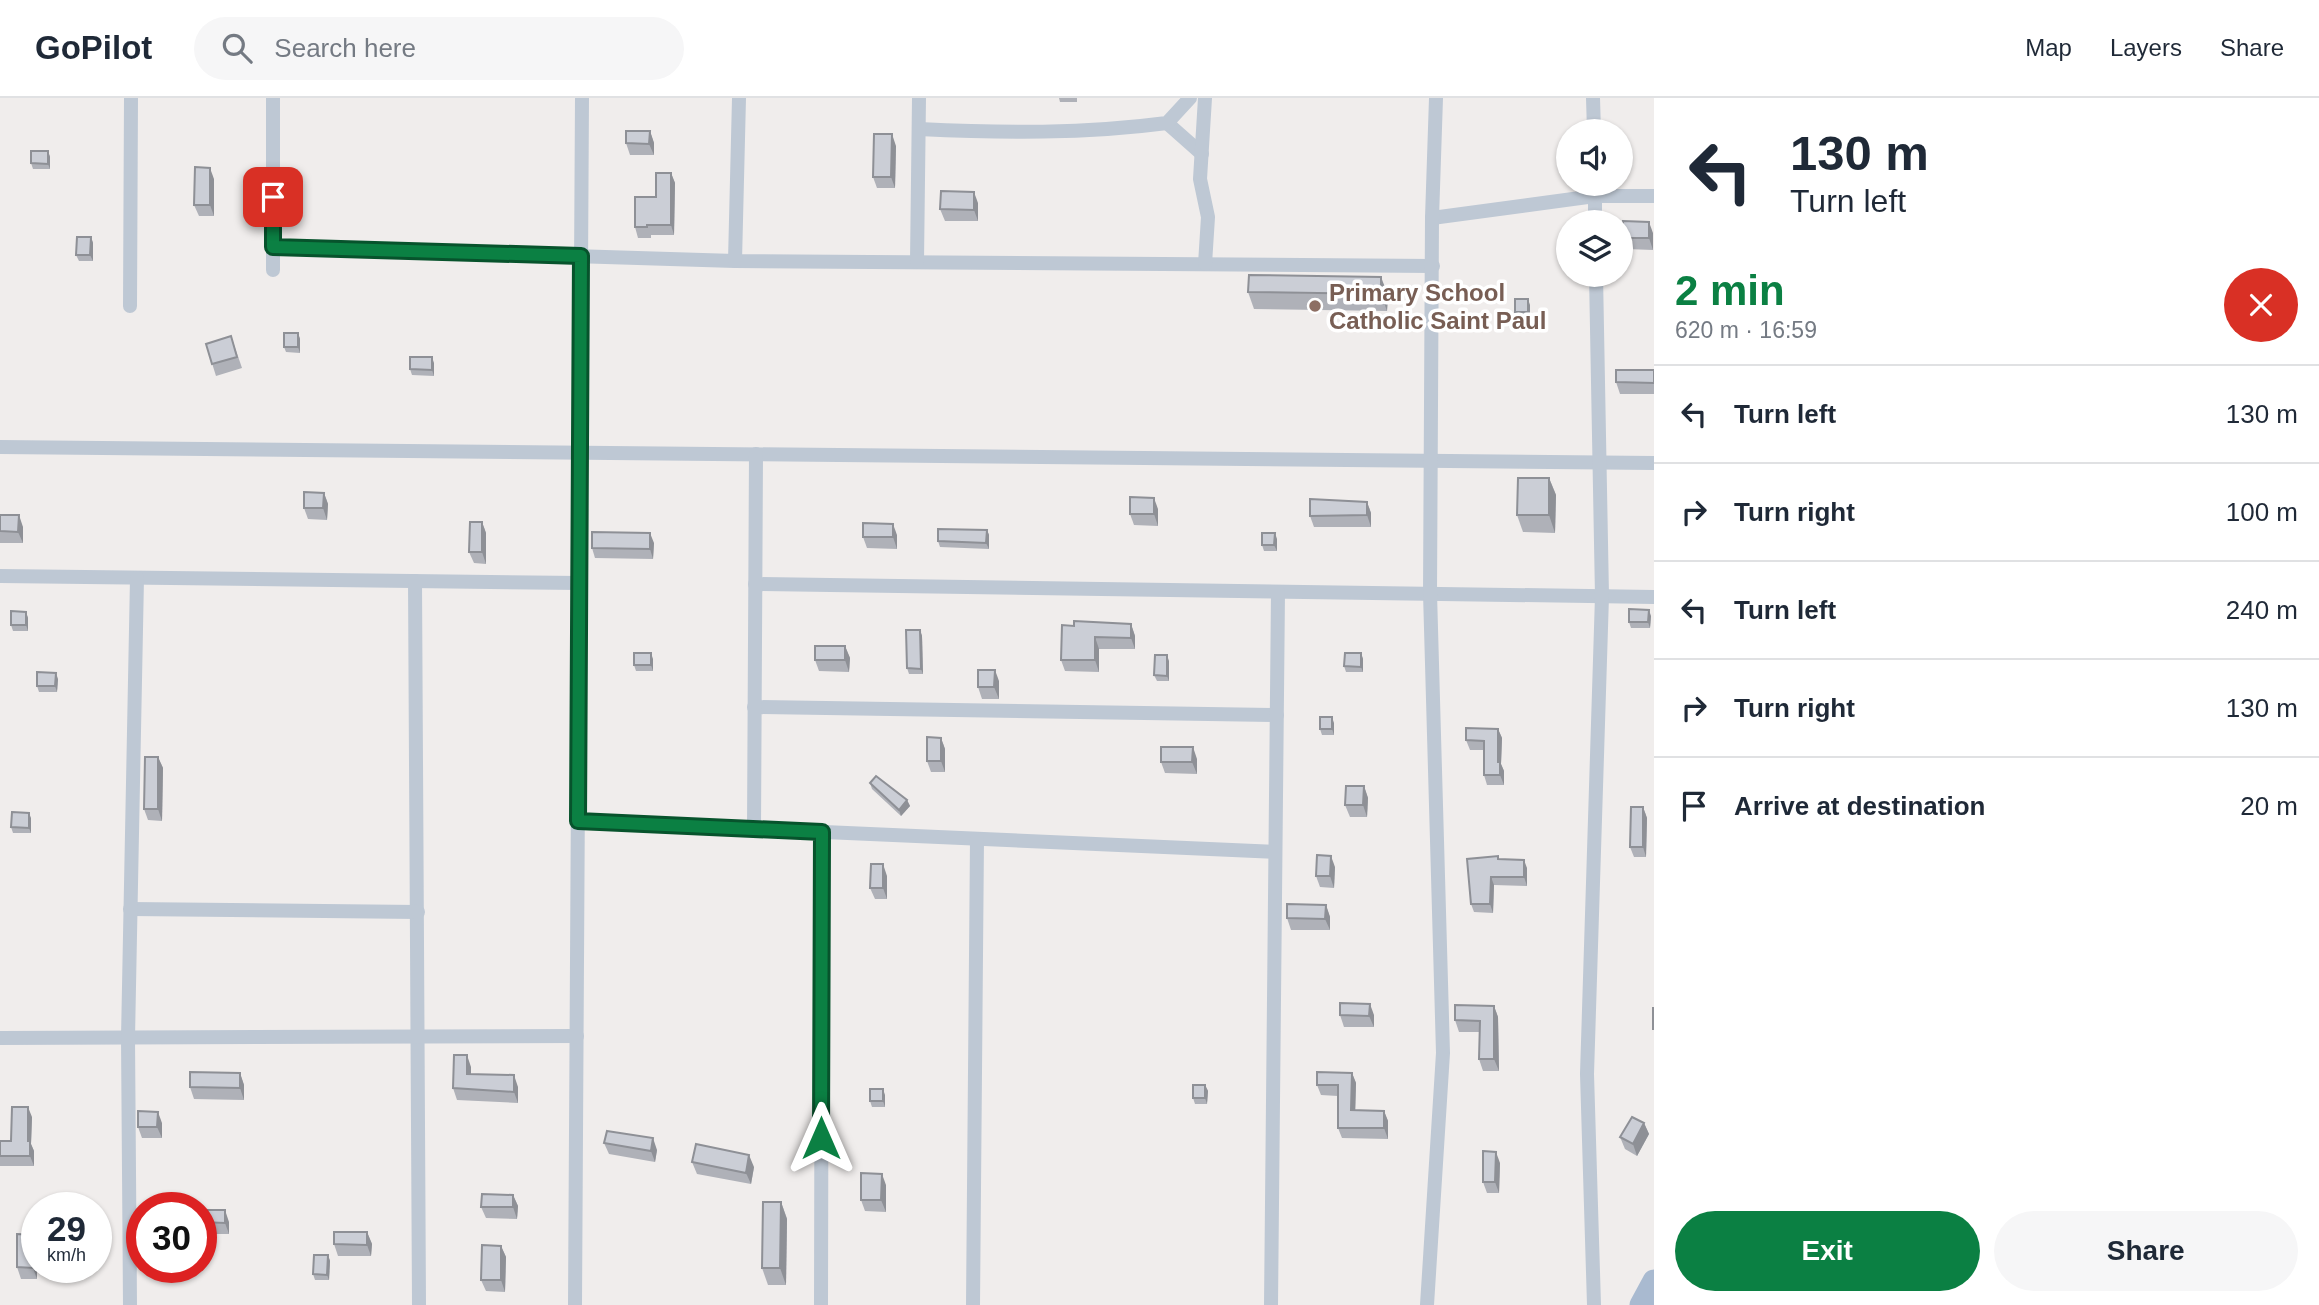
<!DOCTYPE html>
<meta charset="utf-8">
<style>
:root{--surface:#fff;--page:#f6f6f7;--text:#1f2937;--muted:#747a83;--line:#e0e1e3;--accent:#0b8043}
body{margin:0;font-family:Helvetica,sans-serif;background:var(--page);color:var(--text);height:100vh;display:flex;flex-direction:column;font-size:26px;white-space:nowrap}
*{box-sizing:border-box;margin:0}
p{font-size:23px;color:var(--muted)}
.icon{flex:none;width:38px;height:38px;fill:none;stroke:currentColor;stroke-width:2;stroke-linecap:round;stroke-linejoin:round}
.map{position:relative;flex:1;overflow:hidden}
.drawer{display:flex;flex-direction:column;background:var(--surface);width:665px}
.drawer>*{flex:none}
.top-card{background:#fff;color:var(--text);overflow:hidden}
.controls{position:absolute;left:1556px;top:21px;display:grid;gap:14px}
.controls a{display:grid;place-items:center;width:77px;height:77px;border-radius:50%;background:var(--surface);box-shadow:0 2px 5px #0004;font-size:35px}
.speed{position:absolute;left:21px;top:1094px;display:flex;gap:14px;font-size:35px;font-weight:700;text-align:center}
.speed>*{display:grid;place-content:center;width:91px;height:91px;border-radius:50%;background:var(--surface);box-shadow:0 2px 5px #0004;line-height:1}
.speed small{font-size:18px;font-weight:400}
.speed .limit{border:10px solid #d22;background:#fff;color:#111}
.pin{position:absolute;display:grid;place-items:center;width:60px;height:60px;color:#fff;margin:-30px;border-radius:14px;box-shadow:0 4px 10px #0006}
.me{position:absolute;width:77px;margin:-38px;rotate:0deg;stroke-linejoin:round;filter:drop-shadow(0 0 5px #0008)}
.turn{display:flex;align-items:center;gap:24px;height:147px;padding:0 21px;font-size:32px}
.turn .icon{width:91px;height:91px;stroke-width:2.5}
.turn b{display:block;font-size:49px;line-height:60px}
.round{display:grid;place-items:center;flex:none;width:74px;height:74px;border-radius:37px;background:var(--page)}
.summary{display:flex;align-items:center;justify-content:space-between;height:119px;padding:0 21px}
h1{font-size:42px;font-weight:600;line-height:52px;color:var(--accent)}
.action{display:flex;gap:14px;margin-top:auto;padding:14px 21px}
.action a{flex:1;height:80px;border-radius:42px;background:var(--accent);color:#fff;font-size:28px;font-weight:600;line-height:80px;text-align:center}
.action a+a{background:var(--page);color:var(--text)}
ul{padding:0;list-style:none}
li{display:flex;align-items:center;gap:21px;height:98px;padding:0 21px;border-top:2px solid var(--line)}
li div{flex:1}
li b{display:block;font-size:26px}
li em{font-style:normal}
header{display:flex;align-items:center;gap:42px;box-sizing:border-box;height:98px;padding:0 35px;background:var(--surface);border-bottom:2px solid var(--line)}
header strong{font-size:33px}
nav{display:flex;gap:38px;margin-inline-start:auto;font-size:24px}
.search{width:490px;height:63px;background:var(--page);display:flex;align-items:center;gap:18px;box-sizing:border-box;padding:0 24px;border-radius:38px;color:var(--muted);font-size:26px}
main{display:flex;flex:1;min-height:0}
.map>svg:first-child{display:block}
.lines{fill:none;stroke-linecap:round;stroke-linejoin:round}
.street{stroke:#bec8d4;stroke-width:14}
.primary{stroke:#a9bad0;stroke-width:23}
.wall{fill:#afb1b8}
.shaded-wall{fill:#8e9096}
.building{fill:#cbced6;stroke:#8e9096;stroke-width:2}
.route-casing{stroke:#07532c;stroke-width:18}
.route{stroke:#0b8043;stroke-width:12}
.education-dot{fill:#8d6e63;stroke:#fff;stroke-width:2.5}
.labels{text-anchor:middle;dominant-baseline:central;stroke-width:7;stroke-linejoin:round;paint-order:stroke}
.education-label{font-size:24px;font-weight:bold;fill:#785e54;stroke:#fff;text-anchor:start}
</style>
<header>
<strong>GoPilot</strong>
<div class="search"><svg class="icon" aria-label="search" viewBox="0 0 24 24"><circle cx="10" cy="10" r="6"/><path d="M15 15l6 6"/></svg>Search here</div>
<nav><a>Map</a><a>Layers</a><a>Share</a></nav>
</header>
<main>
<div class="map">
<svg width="1654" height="1207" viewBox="0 0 1654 1207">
<rect width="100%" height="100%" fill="#f0edec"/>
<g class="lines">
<g class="street">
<polyline points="1593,0 1594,33"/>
<polyline points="1167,25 1202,56"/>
<path d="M919 31C1002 35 1084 36 1167 25L1190 0"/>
<polyline points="1595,86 1595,124"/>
<polyline points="1432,120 1595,98 1654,98"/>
<polyline points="273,149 735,163 1433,168"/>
<polyline points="735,163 739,0"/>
<polyline points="917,164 919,0"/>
<polyline points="1205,166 1208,119 1200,81 1205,0"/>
<polyline points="273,172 273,0"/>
<polyline points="130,208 131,0"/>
<polyline points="0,349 1654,365"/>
<polyline points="0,478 579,485"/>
<polyline points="415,483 419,1207"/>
<polyline points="755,486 1654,499"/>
<polyline points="754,609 1277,617"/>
<polyline points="577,723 1275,754"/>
<polyline points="754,731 756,356"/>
<polyline points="130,811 418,814"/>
<polyline points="0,940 577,938"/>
<polyline points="130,1207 128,940 137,480"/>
<polyline points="575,1207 582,0"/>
<polyline points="821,1207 822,734"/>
<polyline points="973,1207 977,741"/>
<polyline points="1271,1207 1278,494"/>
<polyline points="1427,1207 1443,955 1430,495 1432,120 1436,0"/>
<polyline points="1594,1207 1587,976 1602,498 1596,177"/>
</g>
<polyline class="primary" points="1641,1207 1654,1183"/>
</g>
<g class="wall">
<polygon points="1059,0 1077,0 1077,4 1060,4"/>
<polygon points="650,33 654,45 654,57 630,57 626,45"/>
<polygon points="896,48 895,90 877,90 873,79"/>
<polygon points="48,53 50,59 50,71 33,71 31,65"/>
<polygon points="671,75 675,85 674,137 651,137 651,140 638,140 635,129"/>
<polygon points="214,81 214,118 199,118 194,107"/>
<polygon points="978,105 978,123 945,123 940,111"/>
<polygon points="1653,135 1653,152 1627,151 1622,140"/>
<polygon points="91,139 93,145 93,163 79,163 76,157"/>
<polygon points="1248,194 1388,197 1387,213 1254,211"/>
<polygon points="1530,207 1530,220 1517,219 1515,214"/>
<polygon points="298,235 300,241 300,255 286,254 284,249"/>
<polygon points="231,238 242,270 216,278 206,246"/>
<polygon points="434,265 434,278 412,277 410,271"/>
<polygon points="1654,272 1654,296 1620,296 1616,284"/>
<polygon points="1549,380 1556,397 1555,435 1523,434 1517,417"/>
<polygon points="324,395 328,406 327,422 308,421 304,410"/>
<polygon points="1367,404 1371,415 1371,429 1314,429 1310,418"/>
<polygon points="1158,411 1158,428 1134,427 1130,416"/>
<polygon points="0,417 23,429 23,445 0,445"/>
<polygon points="482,424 486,435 486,466 474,465 469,454"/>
<polygon points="987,432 989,437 989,451 940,449 938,443"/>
<polygon points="897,437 897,451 867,450 863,439"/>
<polygon points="1277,441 1277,453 1264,453 1262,447"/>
<polygon points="654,445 653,461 595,460 592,450"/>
<polygon points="26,514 28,520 28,533 13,533 11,527"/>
<polygon points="1651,518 1650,530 1631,530 1629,524"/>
<polygon points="1131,526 1135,538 1135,551 1099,551 1099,574 1065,573 1061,562 1074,528"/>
<polygon points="920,532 922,538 923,576 909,576 907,570"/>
<polygon points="845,548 850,560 849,574 819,573 815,562"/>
<polygon points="1361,555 1363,561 1363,574 1346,574 1344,568"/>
<polygon points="653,561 653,573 636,573 634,567"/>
<polygon points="1169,563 1169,583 1157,583 1154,577"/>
<polygon points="58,581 57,594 39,594 37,588"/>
<polygon points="999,583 999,601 982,601 978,589"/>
<polygon points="1334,625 1334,637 1322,637 1320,631"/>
<polygon points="1498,631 1502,640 1501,666 1504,673 1504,687 1487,687 1484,677 1484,652 1470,652 1466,642"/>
<polygon points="941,640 945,651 945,674 931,674 927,663"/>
<polygon points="158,659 163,670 162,723 148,722 144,711"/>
<polygon points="1197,661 1197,676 1165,675 1161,664"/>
<polygon points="870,685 907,702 910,708 901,718 872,691"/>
<polygon points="1364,688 1368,700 1367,719 1350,719 1345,707"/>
<polygon points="1643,709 1647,720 1646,759 1634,759 1630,749"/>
<polygon points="31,720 31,735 13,735 11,729"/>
<polygon points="1499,761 1527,770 1527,788 1494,787 1493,815 1474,814 1471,806"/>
<polygon points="1335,769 1334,790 1320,789 1316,778"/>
<polygon points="887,778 887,801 875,801 870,790"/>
<polygon points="1326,807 1330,819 1330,832 1291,832 1287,820"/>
<polygon points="1494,908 1498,919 1499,973 1483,973 1479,961 1480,934 1459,934 1455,922"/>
<polygon points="1340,917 1374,917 1374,929 1344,929"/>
<polygon points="471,969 471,976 518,989 518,1005 457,1002 453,990"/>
<polygon points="240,975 244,987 244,1002 194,1001 190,989"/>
<polygon points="1352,975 1356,985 1355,1012 1384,1013 1388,1023 1388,1041 1342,1040 1338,1030 1338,998 1321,997 1317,987"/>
<polygon points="1205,987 1208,993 1207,1006 1195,1006 1193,1000"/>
<polygon points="885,997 885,1009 872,1009 870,1003"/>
<polygon points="32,1019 31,1046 34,1053 34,1068 0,1068 0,1043 11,1043"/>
<polygon points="162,1025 162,1040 142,1040 138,1029"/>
<polygon points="1644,1025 1649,1036 1637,1058 1625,1051 1620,1039"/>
<polygon points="604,1045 657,1052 655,1064 609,1056"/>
<polygon points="692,1064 754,1069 751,1086 697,1076"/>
<polygon points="1500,1065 1499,1095 1487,1095 1483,1084"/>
<polygon points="886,1087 886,1114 865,1113 861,1102"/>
<polygon points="513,1097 518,1108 517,1121 486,1120 481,1109"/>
<polygon points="781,1104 787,1121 786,1187 768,1187 762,1170"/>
<polygon points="201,1124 229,1124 229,1136 206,1136"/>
<polygon points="367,1134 372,1146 371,1158 338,1158 334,1146"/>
<polygon points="34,1137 37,1181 21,1181 17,1169"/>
<polygon points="501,1148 506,1159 505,1194 486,1193 481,1182"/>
<polygon points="328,1157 330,1163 329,1182 315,1182 313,1176"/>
</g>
<g class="shaded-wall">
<polygon points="650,33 654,45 654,57 649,46"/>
<polygon points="892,36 896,48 895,90 891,79"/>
<polygon points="48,53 50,59 50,71 48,66"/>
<polygon points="210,70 214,81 214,118 210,107"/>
<polygon points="671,75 675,85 674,137 671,127"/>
<polygon points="974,94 978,105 978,123 974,112"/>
<polygon points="1649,124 1653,135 1653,152 1649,140"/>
<polygon points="91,139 93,145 93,163 90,157"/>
<polygon points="1381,179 1388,197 1387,213 1381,196"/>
<polygon points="1528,201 1530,207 1530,220 1528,214"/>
<polygon points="298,235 300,241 300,255 298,249"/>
<polygon points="432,259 434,265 434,278 432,272"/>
<polygon points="1549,380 1556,397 1555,435 1549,417"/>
<polygon points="324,395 328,406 327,422 323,410"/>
<polygon points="1154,400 1158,411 1158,428 1154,416"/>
<polygon points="1367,404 1371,415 1371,429 1367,417"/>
<polygon points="19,417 23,429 23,445 18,434"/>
<polygon points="482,424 486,435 486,466 482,454"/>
<polygon points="893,426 897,437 897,451 893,439"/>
<polygon points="987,432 989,437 989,451 986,445"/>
<polygon points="650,435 654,445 653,461 650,451"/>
<polygon points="1275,435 1277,441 1277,453 1274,447"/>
<polygon points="1649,512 1651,518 1650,530 1648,524"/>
<polygon points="26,514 28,520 28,533 26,527"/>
<polygon points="1131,526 1135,538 1135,551 1131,540"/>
<polygon points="920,532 922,538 923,576 921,571"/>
<polygon points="1095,539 1099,551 1099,574 1095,562"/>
<polygon points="845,548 850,560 849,574 845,562"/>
<polygon points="651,555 653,561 653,573 651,567"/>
<polygon points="1361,555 1363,561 1363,574 1361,569"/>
<polygon points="1167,557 1169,563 1169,583 1167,578"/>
<polygon points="995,572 999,583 999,601 994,589"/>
<polygon points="56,575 58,581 57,594 55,588"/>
<polygon points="1332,619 1334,625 1334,637 1332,631"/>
<polygon points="1498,631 1502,640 1501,666 1504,673 1504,687 1500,677 1498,664"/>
<polygon points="941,640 945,651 945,674 941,663"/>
<polygon points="1193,649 1197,661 1197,676 1192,664"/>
<polygon points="158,659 163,670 162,723 158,711"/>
<polygon points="1364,688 1368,700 1367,719 1363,707"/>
<polygon points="907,702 910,708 901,718 899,712"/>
<polygon points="1643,709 1647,720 1646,759 1643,749"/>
<polygon points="29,715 31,720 31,735 29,730"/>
<polygon points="1331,758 1335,769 1334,790 1330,778"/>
<polygon points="1524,762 1527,770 1527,788 1524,779"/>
<polygon points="883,766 887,778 887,801 883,790"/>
<polygon points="1491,779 1494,787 1493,815 1490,806"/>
<polygon points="1326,807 1330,819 1330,832 1325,821"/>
<polygon points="1370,906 1374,917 1374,929 1369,918"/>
<polygon points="1494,908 1498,919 1499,973 1494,961"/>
<polygon points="467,957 471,969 471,988 467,976"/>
<polygon points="240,975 244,987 244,1002 240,990"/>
<polygon points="1352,975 1356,985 1355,1023 1351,1012"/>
<polygon points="514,977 518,989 518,1005 514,994"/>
<polygon points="1205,987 1208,993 1207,1006 1205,1000"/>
<polygon points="883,991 885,997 885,1009 883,1003"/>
<polygon points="28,1009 32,1019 31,1046 34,1053 34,1068 30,1058 28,1043"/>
<polygon points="1384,1013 1388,1023 1388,1041 1384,1030"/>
<polygon points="158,1014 162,1025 162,1040 157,1029"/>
<polygon points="1644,1025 1649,1036 1637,1058 1633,1046"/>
<polygon points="653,1040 657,1052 655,1064 651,1053"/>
<polygon points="1496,1054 1500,1065 1499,1095 1495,1084"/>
<polygon points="749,1057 754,1069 751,1086 746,1075"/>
<polygon points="882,1076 886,1087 886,1114 881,1102"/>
<polygon points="513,1097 518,1108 517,1121 513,1109"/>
<polygon points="781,1104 787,1121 786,1187 780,1170"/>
<polygon points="225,1112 229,1124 229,1136 225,1125"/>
<polygon points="367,1134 372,1146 371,1158 367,1147"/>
<polygon points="34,1137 37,1145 37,1181 33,1170"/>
<polygon points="501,1148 506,1159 505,1194 501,1182"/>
<polygon points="328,1157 330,1163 329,1182 327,1177"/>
</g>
<g class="building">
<polygon points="626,33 650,33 649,46 626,45"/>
<polygon points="874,36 892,36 891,79 873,79"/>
<polygon points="31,53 48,53 48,66 31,65"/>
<polygon points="195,69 210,70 210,107 194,107"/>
<polygon points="656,75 671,75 671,127 647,127 647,129 635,129 635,99 656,99"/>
<polygon points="941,93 974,94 974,112 940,111"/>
<polygon points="1623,123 1649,124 1649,140 1622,140"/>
<polygon points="77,139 91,139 90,157 76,157"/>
<polygon points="1249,177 1381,179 1381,196 1248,194"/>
<rect x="1515" y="201" width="13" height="13"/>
<rect x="284" y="235" width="14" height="14"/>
<polygon points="231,238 237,259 212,266 206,246"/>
<polygon points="410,259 432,259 432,272 410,271"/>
<polygon points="1616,272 1654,272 1654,285 1616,284"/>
<polygon points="1518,380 1549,380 1549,417 1517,417"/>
<polygon points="304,394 324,395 323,410 304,410"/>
<polygon points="1130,399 1154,400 1154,416 1130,416"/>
<polygon points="1310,401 1367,404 1367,417 1310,418"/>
<polygon points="0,417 19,417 18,434 0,433"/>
<polygon points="470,424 482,424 482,454 469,454"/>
<polygon points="863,425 893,426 893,439 863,439"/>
<polygon points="938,431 987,432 986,445 938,443"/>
<polygon points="592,434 650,435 650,451 592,450"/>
<polygon points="1262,435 1275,435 1274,447 1262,447"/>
<polygon points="1629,511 1649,512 1648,524 1629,524"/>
<polygon points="11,513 26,514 26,527 11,527"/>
<polygon points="1074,523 1131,526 1131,540 1095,539 1095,562 1061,562 1062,527 1074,528"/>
<polygon points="906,532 920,532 921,571 907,570"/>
<rect x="815" y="548" width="30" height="14"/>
<rect x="634" y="555" width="17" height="12"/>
<polygon points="1345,555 1361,555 1361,569 1344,568"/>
<polygon points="1155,557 1167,557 1167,578 1154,577"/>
<polygon points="978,572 995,572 994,589 978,589"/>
<polygon points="37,574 56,575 55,588 37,588"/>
<rect x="1320" y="619" width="12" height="12"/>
<polygon points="1466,630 1498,631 1498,664 1500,664 1500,677 1484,677 1484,643 1466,642"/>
<polygon points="927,639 941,640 941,663 927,663"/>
<polygon points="1161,649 1193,649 1192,664 1161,664"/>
<polygon points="145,659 158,659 158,711 144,711"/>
<polygon points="876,678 907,702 899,712 870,685"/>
<polygon points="1346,688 1364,688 1363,707 1345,707"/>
<polygon points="1631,709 1643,709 1643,749 1630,749"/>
<polygon points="12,714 29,715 29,730 11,729"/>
<polygon points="1317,757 1331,758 1330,778 1316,778"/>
<polygon points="1498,758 1498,761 1524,762 1524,779 1491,779 1490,806 1471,806 1467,761"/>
<polygon points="871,766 883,766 883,790 870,790"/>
<polygon points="1287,806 1326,807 1325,821 1287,820"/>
<polygon points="1340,905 1370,906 1369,918 1340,917"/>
<polygon points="1455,907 1494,908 1494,961 1479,961 1480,923 1455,922"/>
<rect x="1653" y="910" width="1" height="21"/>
<polygon points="454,957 467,957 467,976 514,977 514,994 453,990"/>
<polygon points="190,974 240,975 240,990 190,989"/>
<polygon points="1317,974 1352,975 1351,1012 1384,1013 1384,1030 1338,1030 1338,987 1317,987"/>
<rect x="1193" y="987" width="12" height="13"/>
<rect x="870" y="991" width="13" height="12"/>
<polygon points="12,1009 28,1009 28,1043 30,1043 30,1058 0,1058 0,1043 11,1043"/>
<polygon points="138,1013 158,1014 157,1029 138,1029"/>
<polygon points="1632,1019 1644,1025 1633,1046 1620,1039"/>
<polygon points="607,1033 653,1040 651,1053 604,1045"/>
<polygon points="696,1046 749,1057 746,1075 692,1064"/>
<polygon points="1483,1053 1496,1054 1495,1084 1483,1084"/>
<polygon points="861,1075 882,1076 881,1102 861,1102"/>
<polygon points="482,1096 513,1097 513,1109 481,1109"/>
<polygon points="763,1104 781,1104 780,1170 762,1170"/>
<polygon points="202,1112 225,1112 225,1125 201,1124"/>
<polygon points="334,1134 367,1134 367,1147 334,1146"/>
<polygon points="17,1136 34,1137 33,1170 17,1169"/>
<polygon points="482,1147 501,1148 501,1182 481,1182"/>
<polygon points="314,1157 328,1157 327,1177 313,1176"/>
</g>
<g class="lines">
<g class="route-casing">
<polyline id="route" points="273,99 273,149 581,158 578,723 822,734 821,1040"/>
</g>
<use href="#route" class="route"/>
</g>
<circle class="education-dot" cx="1315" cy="208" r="7"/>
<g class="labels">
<g class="education-label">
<text x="1329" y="194">Primary School<tspan x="1329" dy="28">Catholic Saint Paul</tspan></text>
</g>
</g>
</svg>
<div class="controls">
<a><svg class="icon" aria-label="sound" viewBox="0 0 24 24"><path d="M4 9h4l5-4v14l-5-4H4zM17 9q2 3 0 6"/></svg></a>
<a><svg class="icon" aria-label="layers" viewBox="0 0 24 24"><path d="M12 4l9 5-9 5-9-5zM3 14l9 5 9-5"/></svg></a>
</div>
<div class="speed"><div>29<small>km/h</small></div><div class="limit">30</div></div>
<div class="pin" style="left:273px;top:99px;background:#d93025"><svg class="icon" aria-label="arrive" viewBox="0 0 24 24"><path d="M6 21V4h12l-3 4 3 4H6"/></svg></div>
<svg class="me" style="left:821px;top:1040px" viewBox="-20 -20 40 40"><path d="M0-17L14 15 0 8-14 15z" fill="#0b8043" stroke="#fff" stroke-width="4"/></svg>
</div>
<section class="drawer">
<div class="top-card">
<div class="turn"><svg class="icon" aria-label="left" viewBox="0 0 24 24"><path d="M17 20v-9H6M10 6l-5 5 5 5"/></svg><div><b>130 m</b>Turn left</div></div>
</div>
<div class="summary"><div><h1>2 min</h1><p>620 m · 16:59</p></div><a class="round" style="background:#d93025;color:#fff"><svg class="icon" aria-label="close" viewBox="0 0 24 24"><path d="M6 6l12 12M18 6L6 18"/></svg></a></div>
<ul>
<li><svg class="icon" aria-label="left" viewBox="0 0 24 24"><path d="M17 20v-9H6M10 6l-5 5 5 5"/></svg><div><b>Turn left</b></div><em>130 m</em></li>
<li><svg class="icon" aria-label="right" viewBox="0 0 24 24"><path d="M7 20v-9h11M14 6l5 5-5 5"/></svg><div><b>Turn right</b></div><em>100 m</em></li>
<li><svg class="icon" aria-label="left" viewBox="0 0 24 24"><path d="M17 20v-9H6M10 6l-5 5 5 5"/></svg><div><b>Turn left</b></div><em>240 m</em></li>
<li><svg class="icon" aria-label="right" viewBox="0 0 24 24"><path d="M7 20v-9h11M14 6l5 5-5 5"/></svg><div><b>Turn right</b></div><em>130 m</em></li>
<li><svg class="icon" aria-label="arrive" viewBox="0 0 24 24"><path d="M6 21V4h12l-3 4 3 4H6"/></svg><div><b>Arrive at destination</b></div><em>20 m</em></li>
</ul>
<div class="action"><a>Exit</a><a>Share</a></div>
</section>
</main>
